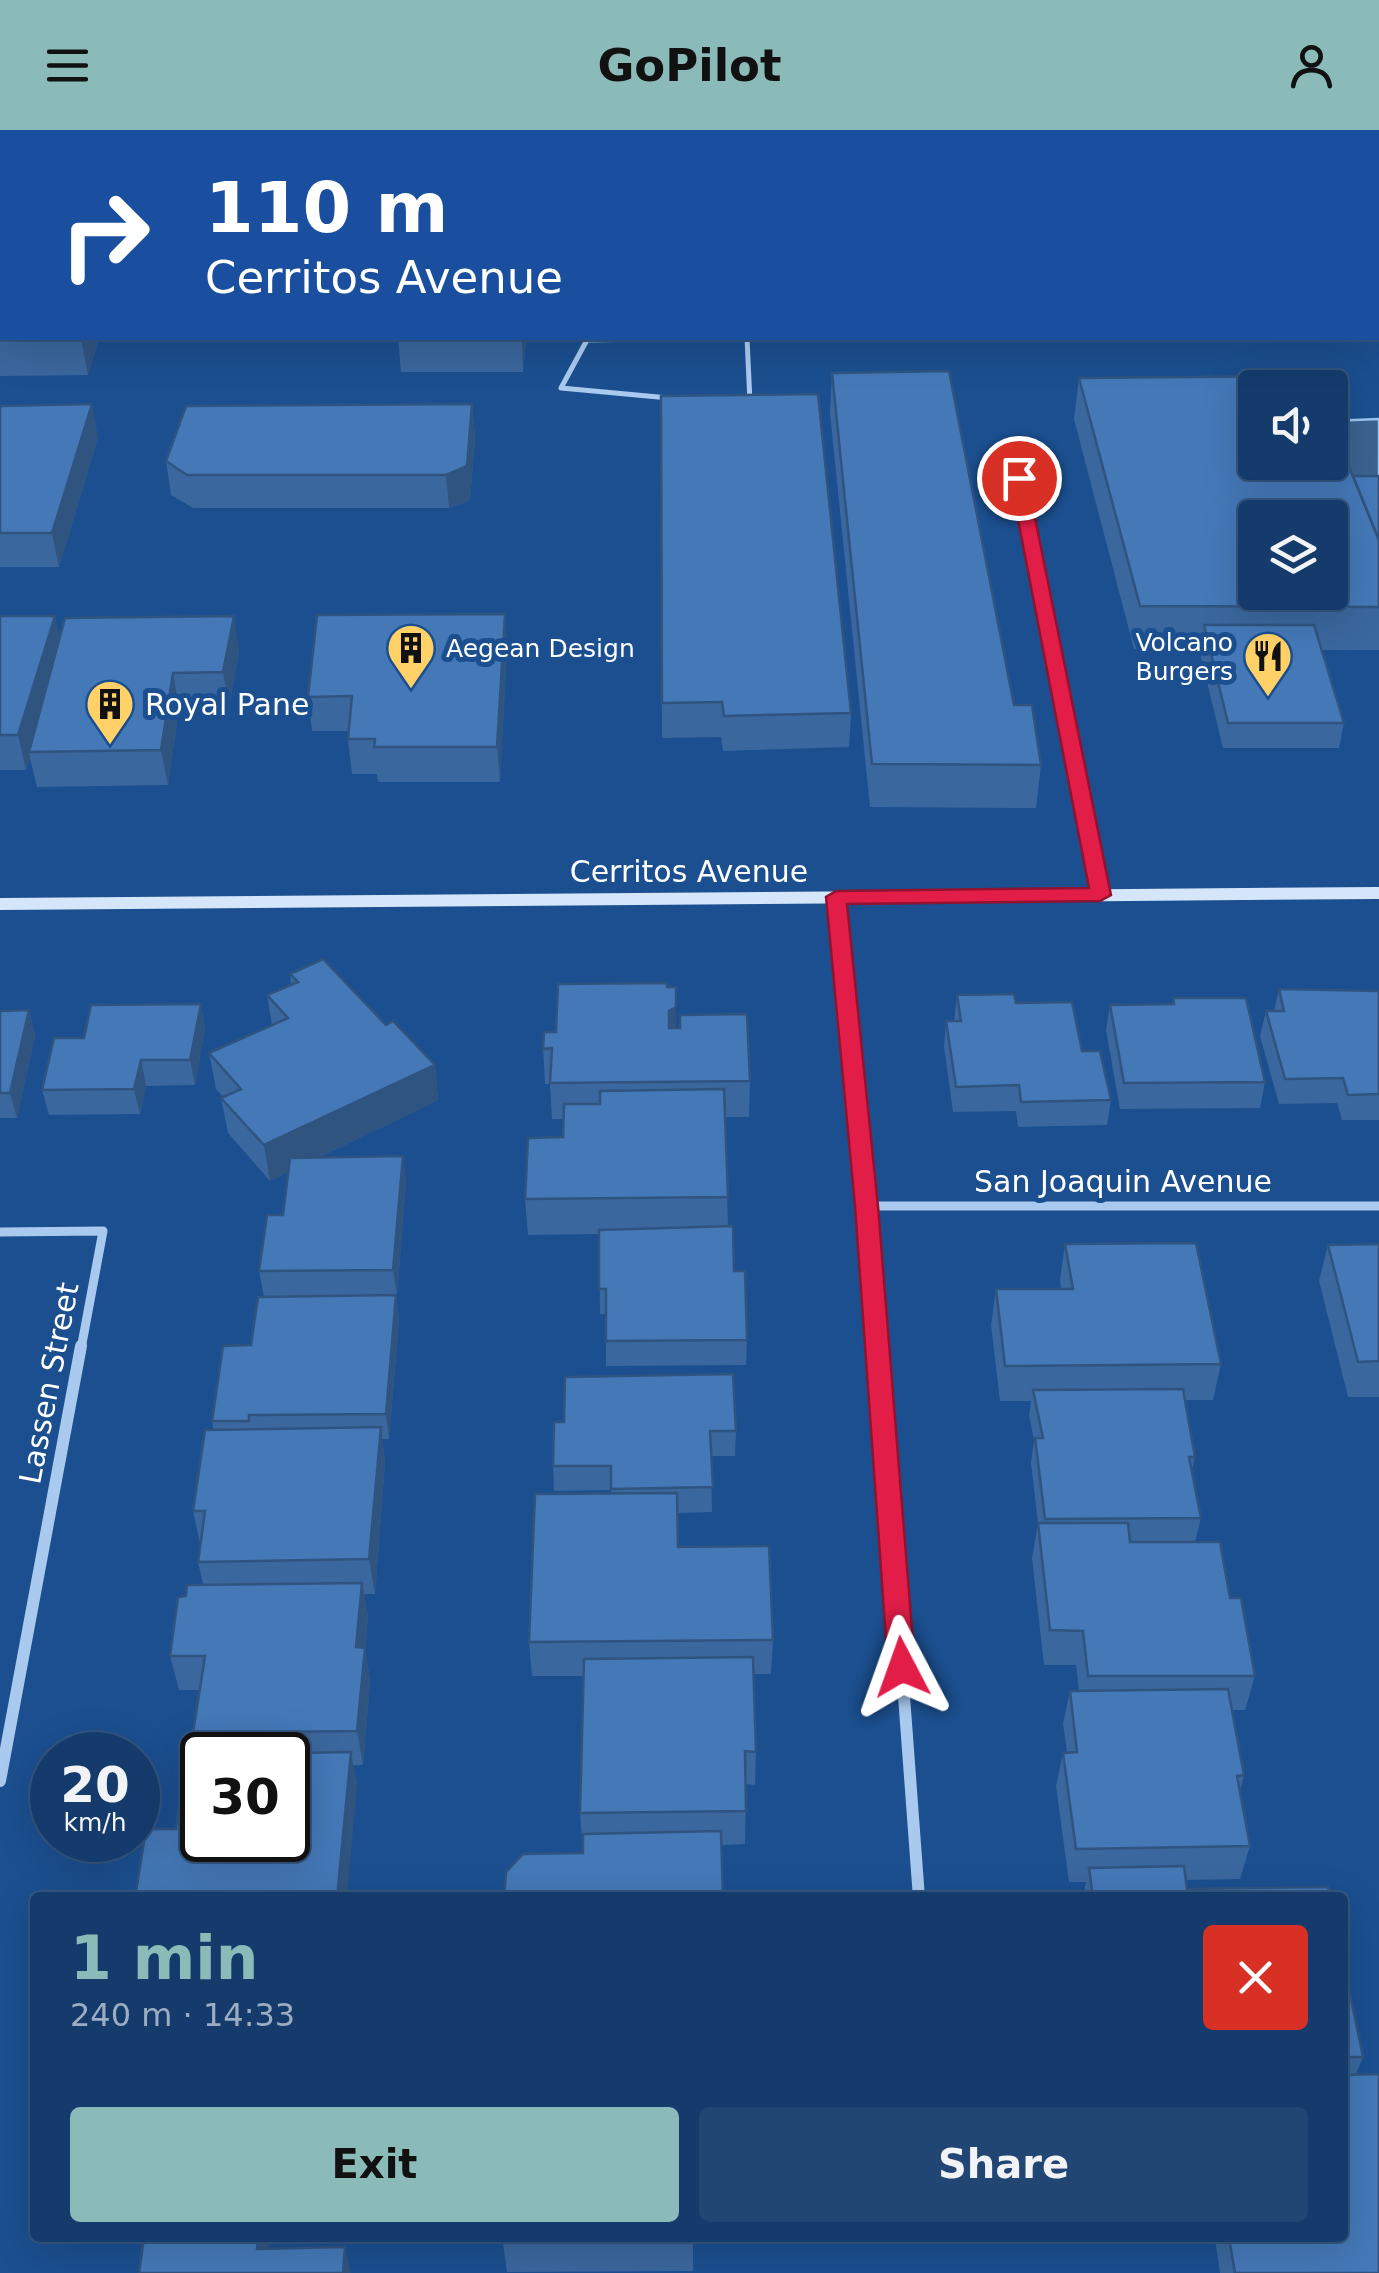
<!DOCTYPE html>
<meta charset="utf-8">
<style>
:root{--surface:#143b6b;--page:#214673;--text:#f1f3f6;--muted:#9dadc1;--line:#33557e;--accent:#8bbbb9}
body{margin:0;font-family:"DejaVu Sans",sans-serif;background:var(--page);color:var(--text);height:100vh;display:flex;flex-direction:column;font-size:38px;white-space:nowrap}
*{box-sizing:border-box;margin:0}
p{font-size:32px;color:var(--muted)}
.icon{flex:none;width:55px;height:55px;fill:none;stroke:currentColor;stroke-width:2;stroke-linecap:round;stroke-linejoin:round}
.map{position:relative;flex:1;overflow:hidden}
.panel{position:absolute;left:30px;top:1762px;width:1318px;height:350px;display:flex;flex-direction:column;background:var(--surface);border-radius:10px;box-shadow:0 10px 40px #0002,0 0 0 2px var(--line)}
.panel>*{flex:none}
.guide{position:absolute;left:0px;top:0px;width:1380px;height:210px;box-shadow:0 10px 40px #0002,0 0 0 2px var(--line);background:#1a4fa0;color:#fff;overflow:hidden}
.controls{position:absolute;left:1238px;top:240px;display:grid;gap:20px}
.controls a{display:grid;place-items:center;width:110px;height:110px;border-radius:10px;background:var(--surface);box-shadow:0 10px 40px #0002,0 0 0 2px var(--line);font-size:50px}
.speed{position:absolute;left:30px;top:1602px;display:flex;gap:20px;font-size:50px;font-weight:700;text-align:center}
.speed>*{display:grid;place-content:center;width:130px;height:130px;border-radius:50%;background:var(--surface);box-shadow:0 10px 40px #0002,0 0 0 2px var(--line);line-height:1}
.speed small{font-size:25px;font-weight:400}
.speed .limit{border:5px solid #111;border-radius:15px;background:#fff;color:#111}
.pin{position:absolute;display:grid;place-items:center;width:85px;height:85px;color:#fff;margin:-42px;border:5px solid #fff;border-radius:50%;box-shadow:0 2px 10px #0007}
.me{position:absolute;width:110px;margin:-55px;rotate:356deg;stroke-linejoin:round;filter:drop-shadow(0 0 8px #0008)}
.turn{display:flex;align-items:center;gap:35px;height:210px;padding:0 40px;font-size:45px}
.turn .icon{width:130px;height:130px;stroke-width:2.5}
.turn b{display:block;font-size:70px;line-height:85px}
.round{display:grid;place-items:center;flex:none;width:105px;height:105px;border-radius:10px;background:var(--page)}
.head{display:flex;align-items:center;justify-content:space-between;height:170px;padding:0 40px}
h1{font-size:60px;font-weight:600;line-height:75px;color:var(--accent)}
.cta{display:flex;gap:20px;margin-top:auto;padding:20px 40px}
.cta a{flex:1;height:115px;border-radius:10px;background:var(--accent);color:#111;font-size:40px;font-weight:600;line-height:115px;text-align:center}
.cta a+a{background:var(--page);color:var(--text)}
header{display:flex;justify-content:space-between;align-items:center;height:130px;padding:0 40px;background:var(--accent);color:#111;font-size:45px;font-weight:600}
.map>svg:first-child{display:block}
.water{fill:#3c6290;stroke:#9cc4f0;stroke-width:2.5}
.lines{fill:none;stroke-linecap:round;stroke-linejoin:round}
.lane-far1{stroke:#a9c9ee;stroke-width:5}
.lane{stroke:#a9c9ee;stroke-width:6}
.street-far1{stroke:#a9c9ee;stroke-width:9}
.street{stroke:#a9c9ee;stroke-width:12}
.secondary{fill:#d6e6fa;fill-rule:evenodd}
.wall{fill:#3a679d}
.shaded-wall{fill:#305480}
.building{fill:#4478b7;stroke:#305480;stroke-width:2.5;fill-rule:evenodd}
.route{fill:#e11d48;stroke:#92132f;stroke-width:2.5}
.labels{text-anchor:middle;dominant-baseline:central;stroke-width:10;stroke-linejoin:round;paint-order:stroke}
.far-poi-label{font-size:25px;fill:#fff;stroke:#1b4f8f;text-anchor:end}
.poi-label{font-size:30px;fill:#fff;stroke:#1b4f8f;text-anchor:start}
.street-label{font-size:30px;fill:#fff;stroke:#1b4f8f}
</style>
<header><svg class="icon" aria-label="menu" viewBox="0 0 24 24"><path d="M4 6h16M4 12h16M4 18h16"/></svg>GoPilot<svg class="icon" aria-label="person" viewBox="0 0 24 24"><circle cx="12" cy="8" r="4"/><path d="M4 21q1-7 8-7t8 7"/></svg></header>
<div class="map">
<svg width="1379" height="2143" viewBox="0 0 1379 2143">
<rect width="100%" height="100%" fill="#1b4f8f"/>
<polygon class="water" points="1379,289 1379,369 1353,370 1330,291"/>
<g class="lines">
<g class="lane-far1">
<polyline points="747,208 750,272"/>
<polyline points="669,268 561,258 587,210 699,208"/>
<polyline points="1012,311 1054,524"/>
</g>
<polyline class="lane" points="1053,521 1101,765"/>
<g class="street-far1">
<polyline points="836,767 878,1219"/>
<polyline points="867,1076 1379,1076"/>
<polyline points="0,1102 103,1101 81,1219"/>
</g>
<g class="street">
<polyline points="878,1216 919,1768"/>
<polyline points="0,1651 81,1216"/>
</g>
<polygon class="secondary" points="1379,757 1379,769 0,780 0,768"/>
</g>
<g class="wall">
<polygon points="0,0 17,0 16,2 2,2 2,18 0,18"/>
<polygon points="156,0 467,0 467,2 155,2"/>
<polygon points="1350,0 1379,0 1379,21 1378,21 1378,2 1351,2"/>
<polygon points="2,118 2,208 99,208 88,245 0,246 0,119"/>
<polygon points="398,208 526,208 523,242 401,242"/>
<polygon points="832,243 1014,575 1041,635 1036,678 870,677 830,283"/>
<polygon points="1079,248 1353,346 1379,346 1379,520 1322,520 1344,593 1339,618 1223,618 1199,519 1134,519 1074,289"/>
<polygon points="661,266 851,583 849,617 723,621 721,607 662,608"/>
<polygon points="472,274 475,307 470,370 449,378 193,378 171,365 166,331"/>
<polygon points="0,276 98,307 59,437 0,437"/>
<polygon points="0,486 60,508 239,521 229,577 179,578 168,655 37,657 30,628 26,640 0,640"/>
<polygon points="507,518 500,652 378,652 377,644 352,644 348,609 348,601 312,601 308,567"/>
<polygon points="290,844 386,895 435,935 438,970 318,1028 403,1026 406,1052 397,1165 264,1167 259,1141 283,1085 288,1042 270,1051 228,1003 221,968 223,967 216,959 209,923 272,895 267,865 291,855"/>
<polygon points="1279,859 1379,861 1379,990 1342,990 1337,973 1279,974 1260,906 1266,881 1274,881"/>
<polygon points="957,865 1016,873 1082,921 1111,970 1107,995 1018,997 1016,981 953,982 944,916 946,891 954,891"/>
<polygon points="1173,868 1265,952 1260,978 1120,979 1106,900 1110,875 1172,874"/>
<polygon points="201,874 205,899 195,955 146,956 140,984 49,985 42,960 84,908"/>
<polygon points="29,880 35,906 17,988 0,988 0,881"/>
<polygon points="676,898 750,951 749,987 725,987 728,1097 747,1210 746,1235 606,1236 606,1184 600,1184 599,1104 528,1105 525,1069 563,1007 563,989 552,989 550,954 545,954 543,919"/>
<polygon points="1065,1114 1221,1234 1213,1270 1185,1270 1195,1327 1192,1340 1201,1388 1195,1412 1230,1468 1255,1546 1245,1580 1232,1580 1244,1645 1240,1661 1250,1716 1240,1749 1186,1750 1187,1759 1331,1768 1083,1768 1086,1752 1069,1752 1056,1656 1063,1623 1067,1622 1063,1594 1070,1561 1079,1561 1076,1535 1044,1535 1032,1428 1038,1393 1031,1333 1034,1310 1029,1285 1031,1271 1000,1271 991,1195 996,1159 1061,1159 1060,1150"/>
<polygon points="1379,1114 1379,1267 1348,1267 1319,1151 1328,1115"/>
<polygon points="396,1165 399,1190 389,1309 382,1309 385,1332 375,1464 364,1464 368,1487 365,1518 370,1552 363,1635 353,1635 357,1656 176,1699 199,1625 193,1603 200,1560 179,1560 170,1526 186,1466 203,1454 198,1432 200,1413 193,1381 213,1299 212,1291 251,1215"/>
<polygon points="554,1292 736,1301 735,1326 711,1326 712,1382 678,1383 678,1417 773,1510 771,1544 754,1544 756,1622 755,1655 746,1654 745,1714 583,1723 580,1683 584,1546 532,1546 529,1512 611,1364 611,1360 554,1361 553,1336"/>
<polygon points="1342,1826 1363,1927 1356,1944 1379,2143 1220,2143 1215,2108 1342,2108"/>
<polygon points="693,2108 693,2141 507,2142 503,2113"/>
</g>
<g class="shaded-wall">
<polygon points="81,208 99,208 88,245"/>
<polygon points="522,208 526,208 523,242"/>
<polygon points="92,274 98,307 59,437 52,403"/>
<polygon points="472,274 475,307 470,370 449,378 446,345"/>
<polygon points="505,484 507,518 500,652 497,617"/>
<polygon points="55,486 63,521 29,622 30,628 26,640 18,605"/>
<polygon points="234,486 239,521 229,577 223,542"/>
<polygon points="173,543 179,578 168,655 161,620"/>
<polygon points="676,857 676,913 669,917 669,881"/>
<polygon points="201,874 205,899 195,955 190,930"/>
<polygon points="29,880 35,906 17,988 10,963"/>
<polygon points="141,930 146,956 140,984 134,959"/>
<polygon points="435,935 438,970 270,1051 264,1015"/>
<polygon points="403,1026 406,1052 397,1165 393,1140"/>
<polygon points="396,1165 399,1190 389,1309 386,1284"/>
<polygon points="381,1297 385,1332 375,1464 369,1429"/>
<polygon points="362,1453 368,1487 361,1551 356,1517"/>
<polygon points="365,1518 370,1552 363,1635 357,1601"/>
<polygon points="351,1622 357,1656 347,1768 337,1768"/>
<polygon points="258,2108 269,2108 266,2143 257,2119"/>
<polygon points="345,2117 351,2143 343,2143"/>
</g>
<g class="building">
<polygon points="156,0 411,0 411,2 155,2"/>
<polygon points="1052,0 1135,0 1136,2 1052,2"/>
<polygon points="2,118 2,206 0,206 0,119"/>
<polygon points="949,241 1014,575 1032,575 1041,635 872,634 832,243"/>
<path d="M1312 246 1317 258H1255V332H1330V290L1379 410V477L1140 476 1079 248ZM1255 388H1330V462H1255Z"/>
<polygon points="818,264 851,583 724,586 722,572 662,573 661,266"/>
<polygon points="92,274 52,403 0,403 0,276"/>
<polygon points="472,274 467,336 446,345 187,345 166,331 186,276"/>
<polygon points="1353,346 1379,346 1379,410"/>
<polygon points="505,484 497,617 374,617 375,609 348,609 352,566 308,567 317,485"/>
<polygon points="0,486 55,486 18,605 0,605"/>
<polygon points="234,486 223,542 173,543 161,620 29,622 65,488"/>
<polygon points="1204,495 1314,495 1344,593 1228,593"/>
<polygon points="323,829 386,895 393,891 435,935 264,1015 221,968 241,959 209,923 288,888 267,865 298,852 290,844"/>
<polygon points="667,853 667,857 676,857 676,877 669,881 669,898 680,898 680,885 747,884 750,951 550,953 552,918 543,919 544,902 556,902 558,854"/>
<polygon points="1279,859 1379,861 1379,964 1348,965 1343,948 1285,949 1266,881 1284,881"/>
<polygon points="1014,864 1016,873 1072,872 1082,921 1100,921 1111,970 1021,972 1019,955 956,957 946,891 961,891 957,865"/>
<polygon points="1173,868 1246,868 1265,952 1124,953 1110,875 1174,874"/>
<polygon points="201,874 190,930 141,930 134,959 42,960 54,908 84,908 91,875"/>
<polygon points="29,880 10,963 0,963 0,881"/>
<polygon points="724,959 728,1067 525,1069 528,1008 563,1007 564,974 600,974 600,961"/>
<polygon points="403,1026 393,1140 259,1141 267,1085 283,1085 290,1028"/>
<polygon points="733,1096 734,1141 745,1141 747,1210 606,1211 606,1159 599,1159 599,1100"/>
<polygon points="1196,1113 1221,1234 1005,1236 996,1159 1073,1159 1065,1114"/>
<polygon points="1379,1114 1379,1231 1358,1232 1328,1115"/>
<polygon points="396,1165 386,1284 249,1285 249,1291 212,1291 223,1216 251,1215 258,1167"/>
<polygon points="733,1244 736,1301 710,1301 713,1357 611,1359 611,1336 553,1336 554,1292 564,1292 565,1247"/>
<polygon points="1183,1259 1195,1327 1189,1327 1201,1388 1045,1389 1035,1308 1043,1308 1033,1260"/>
<polygon points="381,1297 369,1429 198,1432 205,1381 193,1381 205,1300"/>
<polygon points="677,1363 678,1417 769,1416 773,1510 529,1512 535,1364"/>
<polygon points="1038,1393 1128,1393 1130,1412 1220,1412 1230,1468 1241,1468 1255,1546 1088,1546 1083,1501 1050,1500"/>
<polygon points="362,1453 356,1517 365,1518 357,1601 193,1603 205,1526 170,1526 178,1467 186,1466 187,1455"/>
<polygon points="753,1527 756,1622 745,1621 746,1681 580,1683 584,1529"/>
<polygon points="1228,1559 1244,1645 1237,1646 1250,1716 1076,1719 1063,1623 1077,1622 1070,1561"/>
<path d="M351 1622 337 1768H135L146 1699H176L186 1625ZM202 1625H288V1710H202Z"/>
<polygon points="721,1701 723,1768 504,1768 506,1742 523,1724 583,1723 583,1704"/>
<polygon points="1184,1736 1187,1759 1328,1757 1331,1768 1093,1768 1089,1738"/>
<polygon points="1342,1826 1363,1927 1342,1927"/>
<polygon points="1379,1944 1379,2143 1235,2143 1229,2108 1342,2108 1342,1945"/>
<polygon points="144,2108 258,2108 257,2119 345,2117 343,2143 139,2143"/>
<polygon points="504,2108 693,2108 693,2113 503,2113"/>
</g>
<polygon class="route" points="1019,343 1027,348 1111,765 1100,771 847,774 878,1076 915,1537 911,1545 902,1548 892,1545 888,1537 855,1076 826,767 836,761 1089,758 1010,348"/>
<defs>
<g id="building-pin" transform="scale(2.5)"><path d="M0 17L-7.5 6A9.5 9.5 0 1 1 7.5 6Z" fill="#ffd166" stroke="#1b4f8f"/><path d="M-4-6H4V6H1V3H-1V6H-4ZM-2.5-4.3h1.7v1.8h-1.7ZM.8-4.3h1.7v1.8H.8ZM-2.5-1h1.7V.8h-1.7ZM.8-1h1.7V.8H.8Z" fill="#111"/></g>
<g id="restaurant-pin" transform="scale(2.5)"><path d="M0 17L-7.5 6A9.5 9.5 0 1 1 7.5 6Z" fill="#ffd166" stroke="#1b4f8f"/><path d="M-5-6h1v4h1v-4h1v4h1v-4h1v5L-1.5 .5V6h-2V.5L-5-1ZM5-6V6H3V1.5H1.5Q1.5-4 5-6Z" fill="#111"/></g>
</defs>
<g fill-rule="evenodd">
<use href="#building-pin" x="411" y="518"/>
<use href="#restaurant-pin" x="1268" y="526"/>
<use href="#building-pin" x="110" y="574"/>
</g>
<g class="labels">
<g class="far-poi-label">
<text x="1233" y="512">Volcano<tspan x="1233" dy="29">Burgers</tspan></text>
<text x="446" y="518" text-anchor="start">Aegean Design</text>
</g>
<g class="poi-label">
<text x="145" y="574">Royal Pane</text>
</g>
<g class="street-label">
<text x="689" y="741">Cerritos Avenue</text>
<text x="1123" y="1051">San Joaquin Avenue</text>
<text transform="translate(49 1253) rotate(-79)">Lassen Street</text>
</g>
</g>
</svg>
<div class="controls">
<a><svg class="icon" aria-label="sound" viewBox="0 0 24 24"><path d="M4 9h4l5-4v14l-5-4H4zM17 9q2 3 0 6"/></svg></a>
<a><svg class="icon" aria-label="layers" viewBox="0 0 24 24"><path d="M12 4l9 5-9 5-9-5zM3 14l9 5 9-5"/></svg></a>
</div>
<div class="speed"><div>20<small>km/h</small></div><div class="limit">30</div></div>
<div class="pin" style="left:1019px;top:348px;background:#d93025"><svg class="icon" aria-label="arrive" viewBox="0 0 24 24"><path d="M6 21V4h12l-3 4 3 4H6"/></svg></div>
<svg class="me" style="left:902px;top:1537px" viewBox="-20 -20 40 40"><path d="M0-17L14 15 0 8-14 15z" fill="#e11d48" stroke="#fff" stroke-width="4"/></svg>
<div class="guide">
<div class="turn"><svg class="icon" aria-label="right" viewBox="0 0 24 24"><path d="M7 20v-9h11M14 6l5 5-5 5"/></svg><div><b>110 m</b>Cerritos Avenue</div></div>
</div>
<section class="panel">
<div class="head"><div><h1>1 min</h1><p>240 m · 14:33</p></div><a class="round" style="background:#d93025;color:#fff"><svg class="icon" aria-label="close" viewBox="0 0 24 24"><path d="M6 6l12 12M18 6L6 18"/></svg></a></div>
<div class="cta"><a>Exit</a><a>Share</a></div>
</section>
</div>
